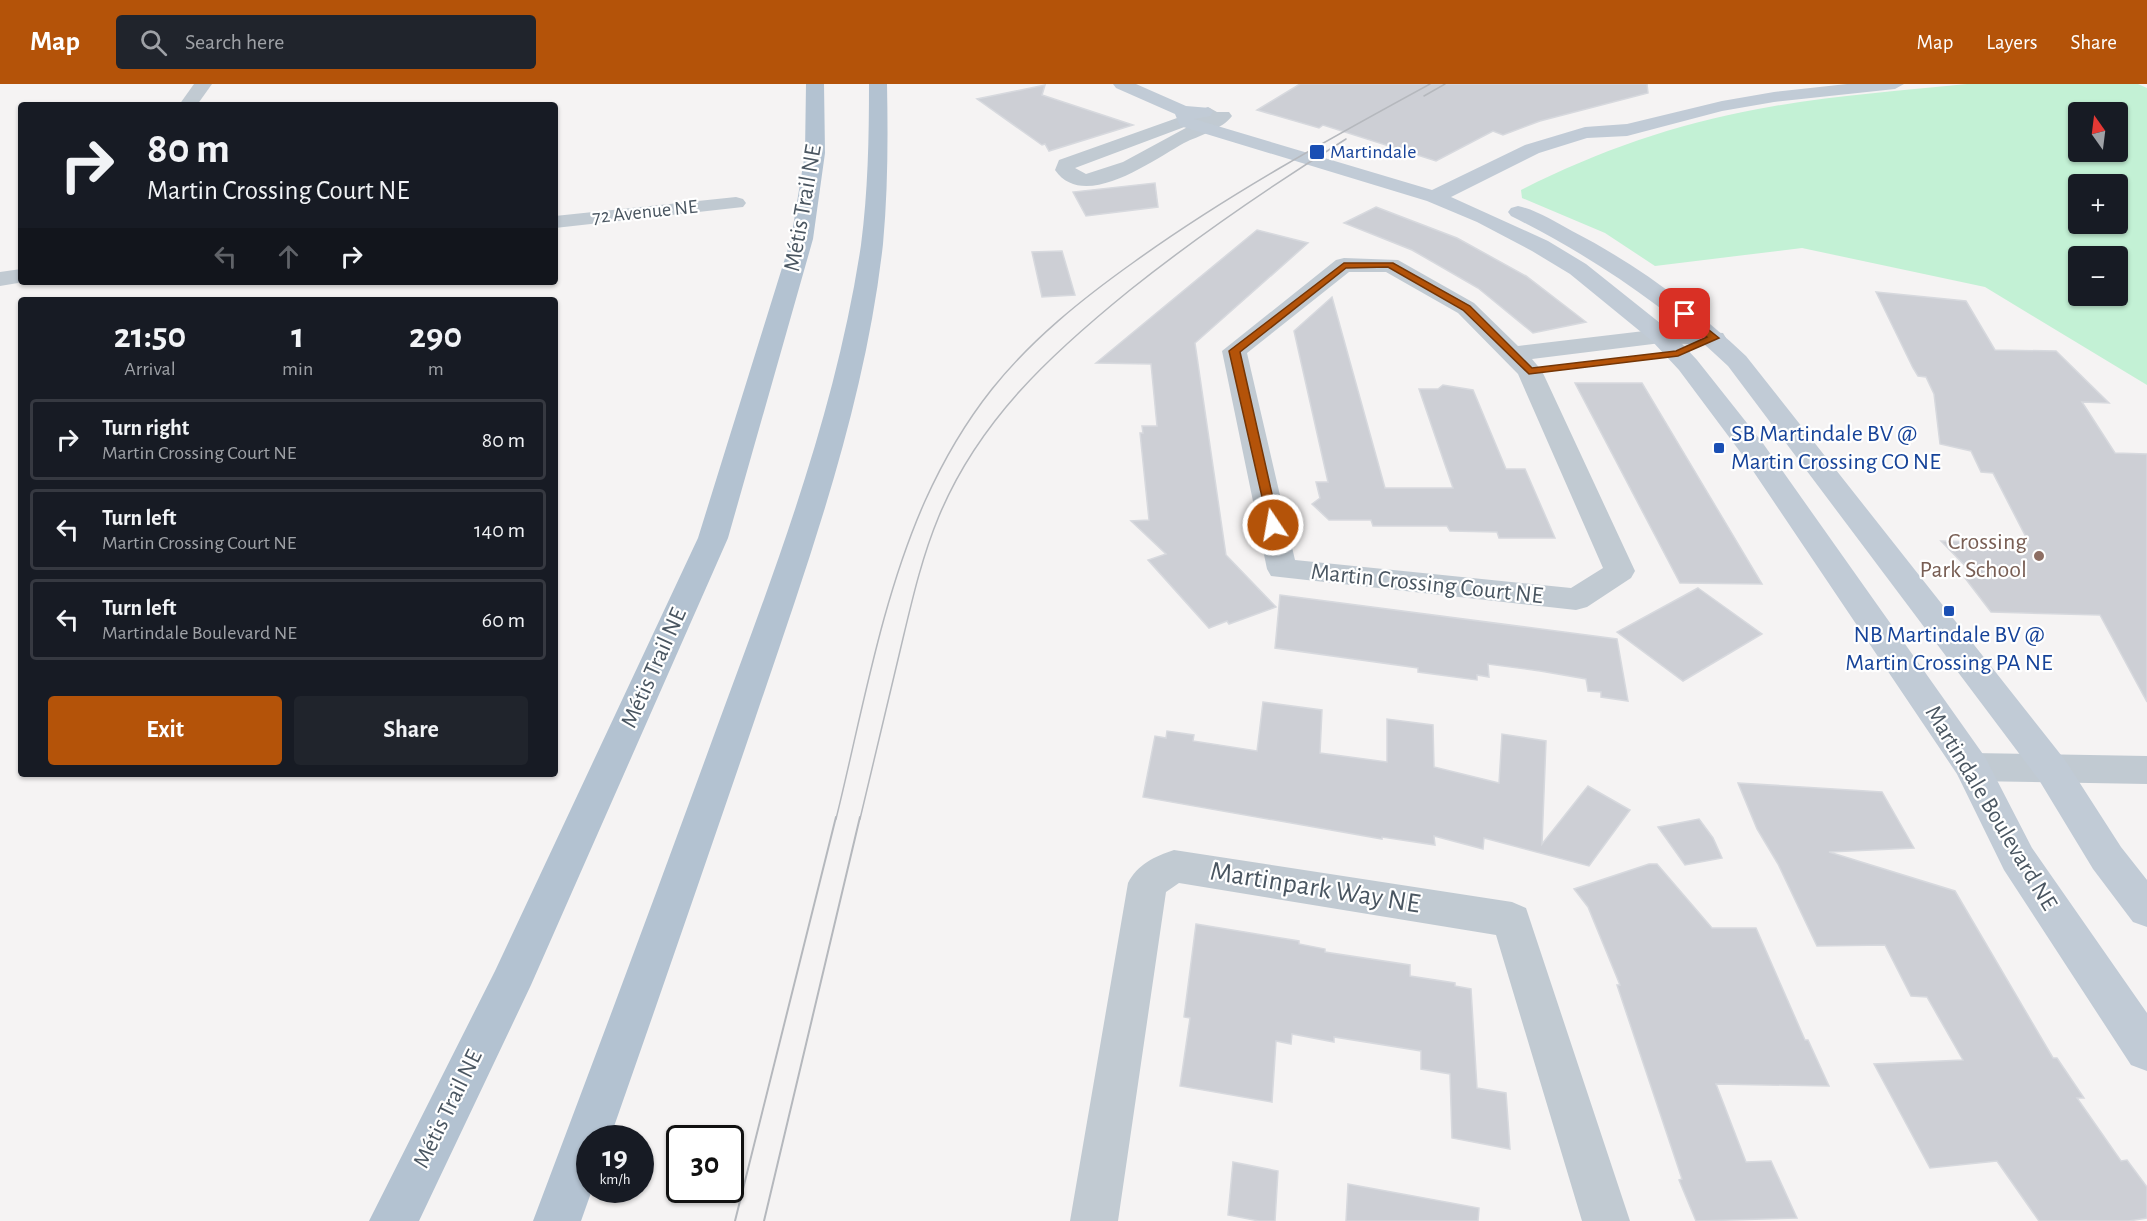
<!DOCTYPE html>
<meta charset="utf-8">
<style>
:root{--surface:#171b24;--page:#20242c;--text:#f1f3f6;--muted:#9ea1a6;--line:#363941;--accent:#b45309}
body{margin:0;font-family:"Alegreya Sans",sans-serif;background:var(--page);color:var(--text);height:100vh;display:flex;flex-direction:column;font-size:22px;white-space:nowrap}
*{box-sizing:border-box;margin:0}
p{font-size:20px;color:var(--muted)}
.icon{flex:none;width:33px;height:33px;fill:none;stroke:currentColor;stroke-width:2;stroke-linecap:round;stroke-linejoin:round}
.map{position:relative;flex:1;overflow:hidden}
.drawer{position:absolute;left:18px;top:213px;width:540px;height:480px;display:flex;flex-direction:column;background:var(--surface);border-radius:6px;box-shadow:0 2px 4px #0004}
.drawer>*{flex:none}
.hud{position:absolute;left:18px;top:18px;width:540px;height:183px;border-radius:6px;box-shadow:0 2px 4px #0004;background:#171b24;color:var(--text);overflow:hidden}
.needle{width:39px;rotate:346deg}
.controls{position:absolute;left:2068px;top:18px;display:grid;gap:12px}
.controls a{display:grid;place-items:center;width:60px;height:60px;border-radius:6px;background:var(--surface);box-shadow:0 2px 4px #0004;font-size:30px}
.speed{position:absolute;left:576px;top:1041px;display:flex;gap:12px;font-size:30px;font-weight:700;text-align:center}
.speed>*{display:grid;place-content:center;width:78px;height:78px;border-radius:50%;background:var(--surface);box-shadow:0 2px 4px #0004;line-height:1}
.speed small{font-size:15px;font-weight:400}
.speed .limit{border:3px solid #111;border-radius:9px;background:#fff;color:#111}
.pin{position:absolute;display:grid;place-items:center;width:51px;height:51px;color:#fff;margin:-26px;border-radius:12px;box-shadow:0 3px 9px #0006}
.me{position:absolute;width:66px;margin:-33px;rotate:348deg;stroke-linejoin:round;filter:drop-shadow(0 0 4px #0008)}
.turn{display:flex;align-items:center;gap:21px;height:126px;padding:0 30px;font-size:27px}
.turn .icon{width:78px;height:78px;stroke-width:2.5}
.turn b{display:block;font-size:42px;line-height:51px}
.lanes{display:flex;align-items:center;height:57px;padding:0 30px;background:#0003;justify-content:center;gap:30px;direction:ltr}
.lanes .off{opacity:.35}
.eta{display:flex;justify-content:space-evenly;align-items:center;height:102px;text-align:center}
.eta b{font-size:36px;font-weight:700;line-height:42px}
.cta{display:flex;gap:12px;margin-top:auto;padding:12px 30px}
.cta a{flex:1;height:69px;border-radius:6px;background:var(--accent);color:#fff;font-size:24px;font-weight:700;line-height:69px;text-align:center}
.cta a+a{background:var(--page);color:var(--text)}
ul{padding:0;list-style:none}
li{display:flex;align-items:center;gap:18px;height:81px;margin:0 12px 9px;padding:0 18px;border:3px solid var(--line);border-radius:6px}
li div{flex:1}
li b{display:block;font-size:22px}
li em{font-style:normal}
header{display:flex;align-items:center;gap:36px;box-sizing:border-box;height:84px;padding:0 30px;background:var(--accent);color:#fff}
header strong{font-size:28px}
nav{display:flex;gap:33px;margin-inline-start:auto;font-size:21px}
.search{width:420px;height:54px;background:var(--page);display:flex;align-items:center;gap:15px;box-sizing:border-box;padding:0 21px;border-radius:6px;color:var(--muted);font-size:22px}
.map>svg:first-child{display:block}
.green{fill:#c3f1d5;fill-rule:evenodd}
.building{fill:#cdcfd5;stroke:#d7d9de;stroke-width:1.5}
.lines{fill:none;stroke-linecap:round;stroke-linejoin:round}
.street{fill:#c1cad2;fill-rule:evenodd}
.secondary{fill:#c1cbd6;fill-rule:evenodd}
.primary{fill:#b3c2d1;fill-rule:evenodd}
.tram-far1{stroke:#b5b8bd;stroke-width:1.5}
.tram{stroke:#b5b8bd;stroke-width:2}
.route{fill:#b45309;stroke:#753606;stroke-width:1.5}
.transit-dot{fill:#1a4fb4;stroke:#fff;stroke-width:2}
.education-dot{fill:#8d6e63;stroke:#fff;stroke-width:2}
.labels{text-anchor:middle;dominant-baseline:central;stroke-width:4.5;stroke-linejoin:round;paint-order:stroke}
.far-transit-label{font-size:20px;fill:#164399;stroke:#fff;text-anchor:start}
.far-street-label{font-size:20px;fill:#4a5661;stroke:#fff}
.street-label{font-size:24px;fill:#4a5661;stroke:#fff}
.transit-label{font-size:24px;fill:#164399;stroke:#fff;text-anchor:start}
.education-label{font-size:24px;fill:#785e54;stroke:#fff;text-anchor:end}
.near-street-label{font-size:28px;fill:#4a5661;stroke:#fff}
</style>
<header>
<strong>Map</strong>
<div class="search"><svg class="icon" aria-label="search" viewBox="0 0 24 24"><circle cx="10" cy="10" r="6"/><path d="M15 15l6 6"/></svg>Search here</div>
<nav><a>Map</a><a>Layers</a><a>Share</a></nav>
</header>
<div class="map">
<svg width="2147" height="1137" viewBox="0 0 2147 1137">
<rect width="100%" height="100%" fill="#f5f3f3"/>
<path class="green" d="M1967 0H2138L2147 4V301L1985 203 1802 164 1655 182 1605 149 1522 114 1521 106C1596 68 1675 40 1758 25 1827 12 1898 7 1967 0ZM2079 28H2118V68H2079ZM2079 100H2118V140H2079ZM2079 172H2118V212H2079Z"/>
<g class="building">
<polygon points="1300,0 1647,0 1648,9 1540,37 1503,51 1493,47 1436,77 1323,41 1319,44 1257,26"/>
<polygon points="1045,1 1042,11 1133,41 1049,67 1045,60 1042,61 977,15"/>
<polygon points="1155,99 1158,123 1086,132 1073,108"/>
<polygon points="1376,123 1457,154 1526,192 1586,238 1533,249 1478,204 1412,166 1344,139"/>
<polygon points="1257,146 1308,159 1195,259 1226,471 1276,523 1229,540 1227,537 1209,544 1148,476 1166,470 1131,437 1149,436 1140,349 1143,349 1142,342 1157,342 1151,280 1096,279"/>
<polygon points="1062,167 1075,211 1042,213 1032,168"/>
<polygon points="1876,208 1966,217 1995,266 2056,267 2109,319 2082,318 2115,369 2147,370 2147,618 2100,531 1991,528 1965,494 1977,494 1941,457 2029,459 1993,389 1981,388 1971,367 1940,360 1934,310 1926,293 1918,292 1913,284"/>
<polygon points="1332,213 1385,404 1453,404 1419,305 1438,305 1443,301 1473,306 1506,385 1525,385 1555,454 1499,454 1497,448 1450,447 1447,442 1373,442 1371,436 1329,436 1312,420 1320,414 1316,398 1328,398 1294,247"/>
<polygon points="1575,299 1642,299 1762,500 1680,499"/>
<polygon points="1698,504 1762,550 1683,597 1617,548"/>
<polygon points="1280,511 1617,555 1628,617 1601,613 1601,608 1588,607 1586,595 1540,587 1488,580 1489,593 1477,591 1477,596 1418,588 1418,584 1275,564"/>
<polygon points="1263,618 1322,626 1320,669 1387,678 1387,635 1433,641 1434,683 1499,699 1502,650 1546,657 1542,760 1588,702 1630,726 1589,782 1484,754 1483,765 1434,752 1435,761 1382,753 1382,755 1143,713 1155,652 1166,654 1167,647 1194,651 1193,657 1257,667"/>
<polygon points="1738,699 1882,708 1914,764 1829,768 1955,807 2053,974 2057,974 2084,1014 2077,1014 2121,1077 2127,1076 2147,1103 2147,1134 2129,1137 2039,1137 1997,1077 1930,1084 1874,980 1963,976 1927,913 1911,912 1885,861 1817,862 1778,780 1757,745"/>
<polygon points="1699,735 1713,754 1722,774 1685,781 1658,743"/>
<polygon points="1649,780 1657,780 1712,844 1756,844 1805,956 1808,956 1829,1002 1716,1000 1746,1078 1771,1077 1797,1134 1696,1137 1679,1096 1682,1095 1617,901 1620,901 1588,823 1574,805"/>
<polygon points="1196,840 1299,857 1299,860 1325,865 1325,868 1410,881 1410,892 1455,899 1455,902 1471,905 1477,1004 1506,1009 1510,1065 1452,1054 1450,990 1421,985 1421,967 1334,953 1334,958 1292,950 1291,960 1276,957 1272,1018 1180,1002 1190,934 1184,933"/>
<polygon points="1233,1078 1278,1087 1275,1137 1259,1137 1228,1131"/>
<polygon points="1348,1100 1479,1124 1478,1137 1346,1137"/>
</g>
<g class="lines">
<g class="street">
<polygon points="194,0 212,0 197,21 179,21"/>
<path d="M1208 23 1217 28H1229L1232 32C1223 45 1198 52 1184 59 1153 76 1084 128 1055 86L1059 76ZM1195 39 1123 78 1086 90 1075 84Z"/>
<polygon points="736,113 743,115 746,119 743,123 555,144 555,132"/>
<path d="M1344 174 1398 176 1474 219 1518 262 1661 245 1723 249 1726 254 1723 259 1714 261 1661 259 1532 275 1542 287 1635 487 1631 494 1587 523 1576 526 1271 492 1267 485 1222 267 1336 176ZM1349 188H1386L1458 229 1518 290 1603 484 1571 504 1295 476 1247 269Z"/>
<polygon points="21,185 21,198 24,198 0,202 0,188"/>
<polygon points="1972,669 2147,672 2147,700 1972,697 1959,693 1954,683 1959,673"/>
<path d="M1174 766 1512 818 1526 824 1630 1137H1582L1496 851 1179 799 1166 808 1118 1137H1070L1128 799C1137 781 1155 772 1174 766Z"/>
</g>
<g class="secondary">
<polygon points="1113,0 1136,0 1186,22 1210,24 1213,28 1210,32 1194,35 1432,106 1525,61 1585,43 1627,40 1722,17 1774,8 1847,0 1904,0 1895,5 1774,18 1722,27 1627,52 1587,54 1539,69 1451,113 1548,157 1586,180 1670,247 1697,276 1762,358 1985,673 2032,764 2147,929 2147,987 2131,981 2004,786 1957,690 1741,369 1679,286 1652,257 1570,190 1532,167 1477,138 1427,117 1180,42 1175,30 1116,4"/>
<path d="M1518 122C1537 126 1555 138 1572 147 1636 180 1693 222 1746 272L2065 676 2121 763 2147 796V843L2133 838 2093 785 2039 696 1728 282C1663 220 1591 172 1511 132L1508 128 1511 124Z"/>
</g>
<g class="primary">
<polygon points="806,0 824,0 825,69 813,155 728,454 531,901 419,1137 369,1137 495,887 698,454 791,155 805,69"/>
<path d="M869 0H887C888 53 888 106 883 160 865 322 808 479 756 632 708 773 659 914 610 1054H590V1106H592L581 1137H533C595 973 657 808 717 643 775 486 836 328 861 161 868 108 869 54 869 0Z"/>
</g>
<g class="tram-far1">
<polyline points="1424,12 1445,0"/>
<path d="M836 735C862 630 881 516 925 417 943 377 965 339 992 305 1032 255 1082 215 1134 178 1227 111 1329 55 1430 0"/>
<path d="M860 735C873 679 887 623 900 567 911 521 921 475 939 432 979 336 1051 270 1130 206 1199 151 1271 102 1346 55"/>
</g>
<g class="tram">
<polyline points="735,1137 836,733"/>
<polyline points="764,1137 860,733"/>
</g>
</g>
<polygon class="route" points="1344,179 1393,179 1470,222 1532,284 1676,267 1707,253 1682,232 1680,230 1685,227 1719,254 1678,272 1529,290 1463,226 1388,183 1346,184 1240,268 1279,441 1273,445 1269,444 1229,267"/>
<g class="transit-dot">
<rect x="1309" y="60" width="16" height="16" rx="3"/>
<rect x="1713" y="358" width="12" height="12" rx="3"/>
<rect x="1943" y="521" width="12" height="12" rx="3"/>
</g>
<circle class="education-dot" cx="2039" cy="472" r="6"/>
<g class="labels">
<g class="far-transit-label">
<text x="1330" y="68">Martindale</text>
</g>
<g class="far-street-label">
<text transform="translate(645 128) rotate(-6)">72 Avenue NE</text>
</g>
<g class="street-label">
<text transform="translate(803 124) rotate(-80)">Métis Trail NE</text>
<text transform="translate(1427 500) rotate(6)">Martin Crossing Court NE</text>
<text transform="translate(654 584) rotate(-66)">Métis Trail NE</text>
<text transform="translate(1991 724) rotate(59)">Martindale Boulevard NE</text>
<text transform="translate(448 1025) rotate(-64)">Métis Trail NE</text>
</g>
<g class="transit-label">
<text x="1731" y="350">SB Martindale BV @<tspan x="1731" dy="28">Martin Crossing CO NE</tspan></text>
<text x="1949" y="551" text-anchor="middle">NB Martindale BV @<tspan x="1949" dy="28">Martin Crossing PA NE</tspan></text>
</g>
<g class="education-label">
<text x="2027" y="458">Crossing<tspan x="2027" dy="28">Park School</tspan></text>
</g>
<g class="near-street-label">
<text transform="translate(1315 804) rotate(9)">Martinpark Way NE</text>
</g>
</g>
</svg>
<div class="controls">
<a><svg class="needle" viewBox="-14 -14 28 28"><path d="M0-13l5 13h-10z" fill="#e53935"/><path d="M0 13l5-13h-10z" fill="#9ea1a6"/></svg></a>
<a>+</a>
<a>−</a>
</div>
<div class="speed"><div>19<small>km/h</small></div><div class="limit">30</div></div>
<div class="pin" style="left:1685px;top:230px;background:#d93025"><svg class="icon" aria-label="arrive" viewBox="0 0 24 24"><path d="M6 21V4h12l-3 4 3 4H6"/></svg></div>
<svg class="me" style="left:1273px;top:441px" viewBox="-20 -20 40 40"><circle r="17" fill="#b45309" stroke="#fff" stroke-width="3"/><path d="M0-11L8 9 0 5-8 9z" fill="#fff"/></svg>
<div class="hud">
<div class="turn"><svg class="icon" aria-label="right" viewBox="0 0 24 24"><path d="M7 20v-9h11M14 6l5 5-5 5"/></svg><div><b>80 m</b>Martin Crossing Court NE</div></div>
<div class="lanes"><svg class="icon off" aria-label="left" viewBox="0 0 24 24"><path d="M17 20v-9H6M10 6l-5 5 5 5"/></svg><svg class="icon off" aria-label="ahead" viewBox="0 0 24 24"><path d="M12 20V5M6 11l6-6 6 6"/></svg><svg class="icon" aria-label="right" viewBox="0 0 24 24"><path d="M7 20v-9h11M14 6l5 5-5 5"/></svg></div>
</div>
<section class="drawer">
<div class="eta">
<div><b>21:50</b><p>Arrival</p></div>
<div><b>1</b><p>min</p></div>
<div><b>290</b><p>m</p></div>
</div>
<ul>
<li><svg class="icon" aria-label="right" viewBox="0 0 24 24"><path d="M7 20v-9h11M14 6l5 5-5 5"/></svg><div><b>Turn right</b><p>Martin Crossing Court NE</p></div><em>80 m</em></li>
<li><svg class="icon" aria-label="left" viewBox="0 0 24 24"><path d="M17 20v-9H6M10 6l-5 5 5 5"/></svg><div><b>Turn left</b><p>Martin Crossing Court NE</p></div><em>140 m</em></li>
<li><svg class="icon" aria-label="left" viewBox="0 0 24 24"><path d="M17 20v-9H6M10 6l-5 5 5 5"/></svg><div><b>Turn left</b><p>Martindale Boulevard NE</p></div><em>60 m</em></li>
</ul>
<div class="cta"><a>Exit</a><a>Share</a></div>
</section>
</div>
